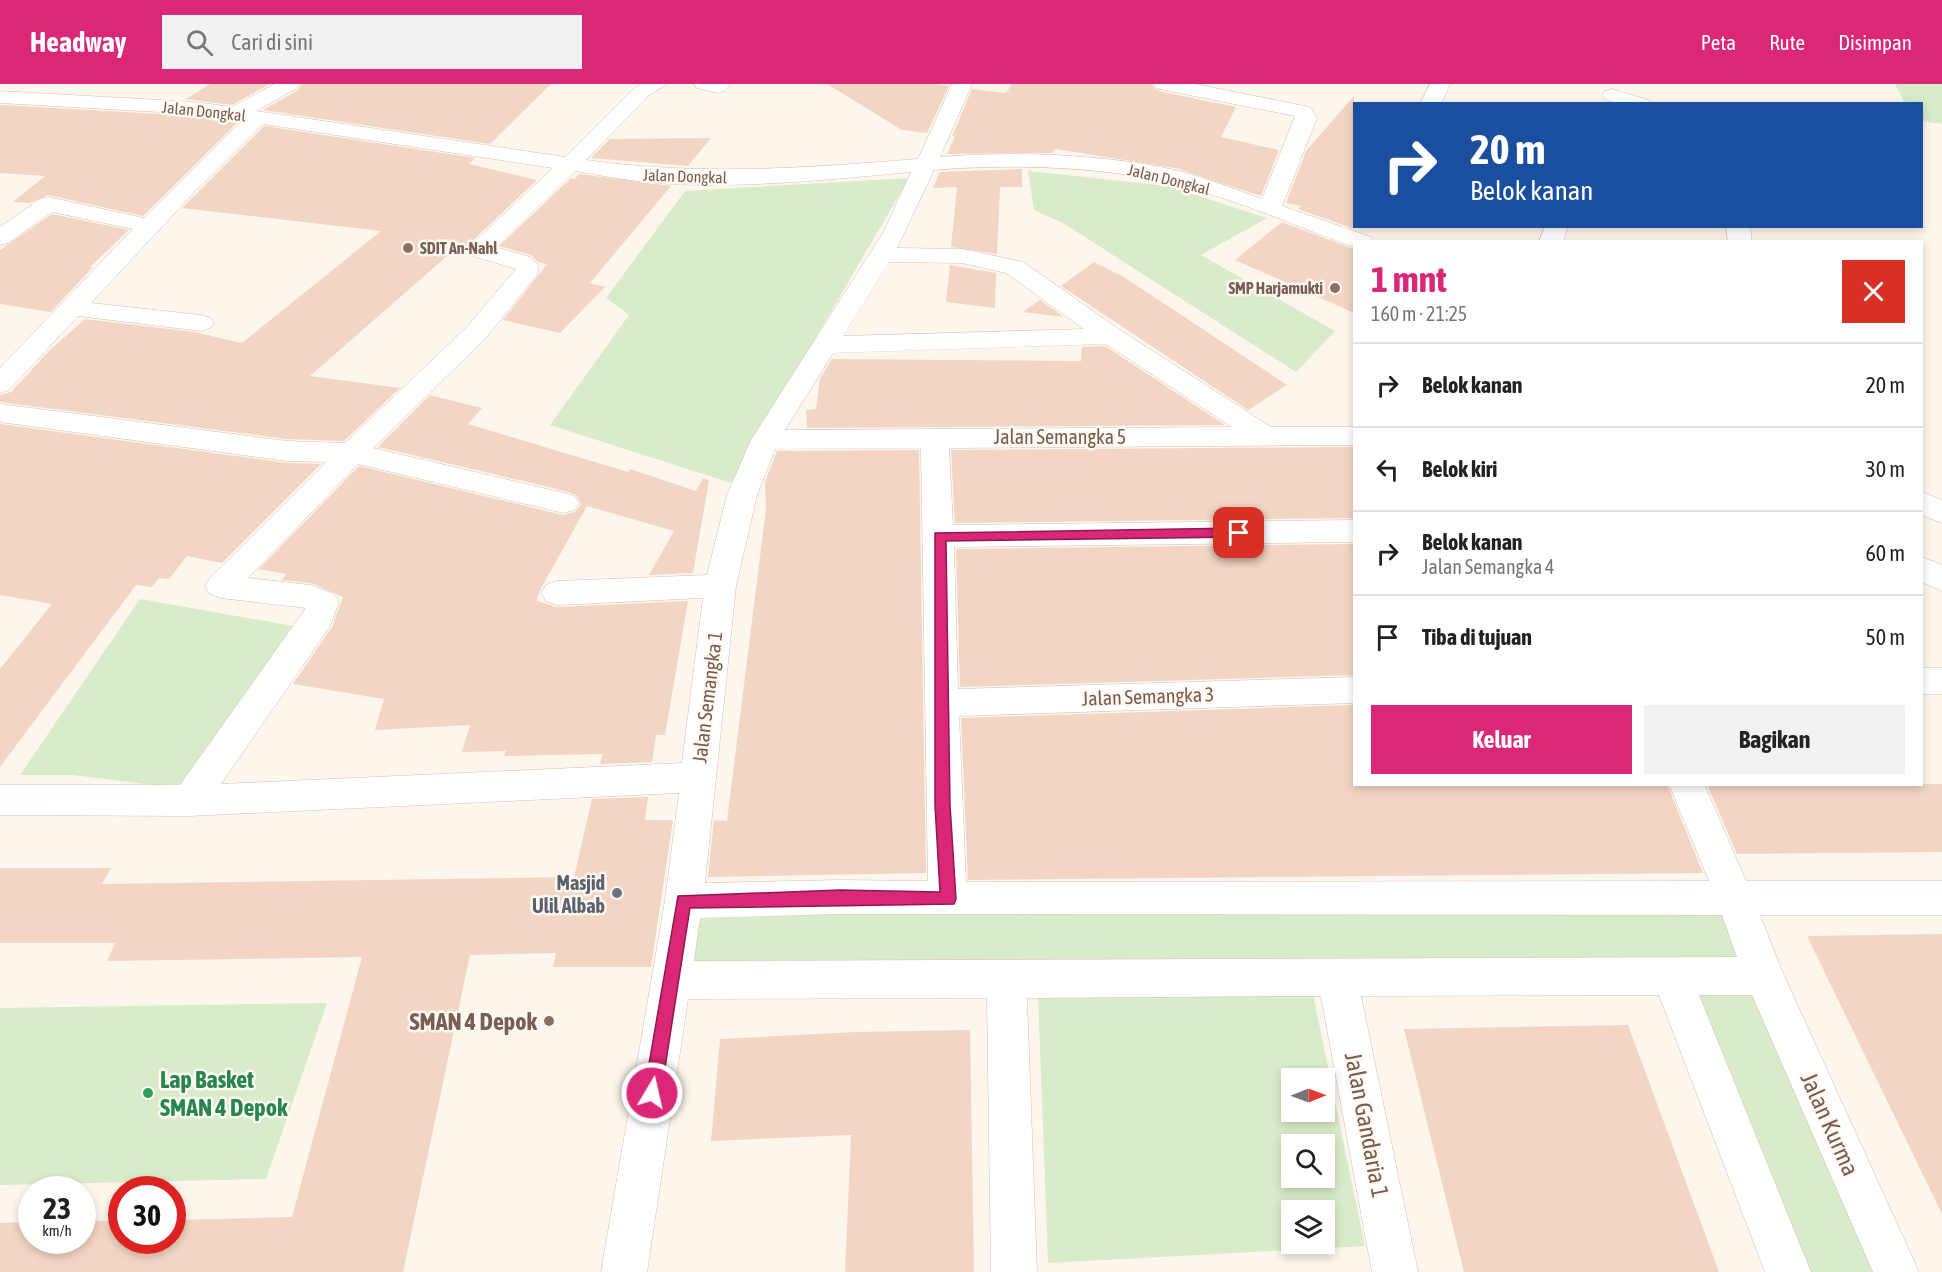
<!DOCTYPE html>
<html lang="id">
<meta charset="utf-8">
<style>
:root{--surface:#fff;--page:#f2f2f2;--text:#222;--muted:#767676;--line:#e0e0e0;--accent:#db2777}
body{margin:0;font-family:"Asap Condensed",sans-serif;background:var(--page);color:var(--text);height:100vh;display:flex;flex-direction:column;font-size:22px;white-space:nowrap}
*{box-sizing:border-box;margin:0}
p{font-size:20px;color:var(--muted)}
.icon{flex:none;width:33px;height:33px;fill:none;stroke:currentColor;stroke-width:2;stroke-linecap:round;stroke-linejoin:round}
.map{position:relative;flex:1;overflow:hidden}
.drawer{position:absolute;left:1353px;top:156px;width:570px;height:546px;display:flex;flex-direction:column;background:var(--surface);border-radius:0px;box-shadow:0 3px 9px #0003}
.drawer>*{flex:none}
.top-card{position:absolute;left:1353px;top:18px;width:570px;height:126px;border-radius:0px;box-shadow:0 3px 9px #0003;background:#1a4fa0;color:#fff;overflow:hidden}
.needle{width:39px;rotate:89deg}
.controls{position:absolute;left:1281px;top:984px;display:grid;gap:12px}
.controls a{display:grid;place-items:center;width:54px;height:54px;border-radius:0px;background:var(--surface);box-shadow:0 3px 9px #0003;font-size:30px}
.speed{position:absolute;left:18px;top:1092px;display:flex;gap:12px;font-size:30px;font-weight:700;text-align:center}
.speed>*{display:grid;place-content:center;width:78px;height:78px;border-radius:50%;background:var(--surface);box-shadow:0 3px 9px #0003;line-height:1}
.speed small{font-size:15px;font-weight:400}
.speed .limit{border:9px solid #d22;background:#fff;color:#111}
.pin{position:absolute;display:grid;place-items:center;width:51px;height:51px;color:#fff;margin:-26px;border-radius:12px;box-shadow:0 3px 9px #0006}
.me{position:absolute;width:66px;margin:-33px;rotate:9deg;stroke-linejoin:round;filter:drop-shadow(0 0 4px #0008)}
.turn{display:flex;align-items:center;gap:21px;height:126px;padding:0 18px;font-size:27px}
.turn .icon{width:78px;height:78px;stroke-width:2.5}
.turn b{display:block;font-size:42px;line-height:51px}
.round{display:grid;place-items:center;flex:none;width:63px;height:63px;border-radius:0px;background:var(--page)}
.summary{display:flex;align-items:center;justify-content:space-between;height:102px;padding:0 18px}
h1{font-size:36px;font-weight:700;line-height:45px;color:var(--accent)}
.primary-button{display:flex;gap:12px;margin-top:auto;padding:12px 18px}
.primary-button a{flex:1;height:69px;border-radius:0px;background:var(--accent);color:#fff;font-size:24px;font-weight:700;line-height:69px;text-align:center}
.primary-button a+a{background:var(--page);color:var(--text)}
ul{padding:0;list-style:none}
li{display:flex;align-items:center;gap:18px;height:84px;padding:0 18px;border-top:2px solid var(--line)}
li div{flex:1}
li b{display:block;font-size:22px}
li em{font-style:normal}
header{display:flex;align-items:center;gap:36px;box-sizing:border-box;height:84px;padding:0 30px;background:var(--accent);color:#fff}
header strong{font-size:28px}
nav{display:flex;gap:33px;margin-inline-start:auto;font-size:21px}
.search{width:420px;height:54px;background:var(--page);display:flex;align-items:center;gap:15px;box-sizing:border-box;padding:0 21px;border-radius:0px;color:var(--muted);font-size:22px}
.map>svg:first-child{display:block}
.green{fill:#d8ecc9;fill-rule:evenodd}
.building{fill:#f3d5c3}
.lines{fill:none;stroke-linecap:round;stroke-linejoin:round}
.minor-casing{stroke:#d1beb0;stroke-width:1}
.minor{fill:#fff;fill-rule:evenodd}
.route{fill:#db2777;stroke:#8e194d;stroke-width:1.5}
.education-dot{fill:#8d6e63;stroke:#fffaf3;stroke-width:2}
.worship-dot{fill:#6b7280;stroke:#fffaf3;stroke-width:2}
.leisure-dot{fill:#2e9e5b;stroke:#fffaf3;stroke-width:2}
.labels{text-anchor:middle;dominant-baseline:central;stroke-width:5;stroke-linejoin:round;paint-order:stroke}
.far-street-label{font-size:16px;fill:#7a5c4d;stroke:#fffaf3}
.far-education-label{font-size:16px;font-weight:bold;fill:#785e54;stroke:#fffaf3;text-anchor:start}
.street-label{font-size:20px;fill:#7a5c4d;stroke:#fffaf3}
.worship-label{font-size:20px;font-weight:bold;fill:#5b616d;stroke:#fffaf3;text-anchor:end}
.near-education-label{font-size:24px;font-weight:bold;fill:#785e54;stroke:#fffaf3;text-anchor:end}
.near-leisure-label{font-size:24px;font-weight:bold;fill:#27864d;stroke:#fffaf3;text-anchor:start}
.near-street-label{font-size:24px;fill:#7a5c4d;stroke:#fffaf3}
</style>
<header>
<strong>Headway</strong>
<div class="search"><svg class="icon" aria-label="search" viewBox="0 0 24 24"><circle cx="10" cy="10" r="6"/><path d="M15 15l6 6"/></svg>Cari di sini</div>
<nav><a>Peta</a><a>Rute</a><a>Disimpan</a></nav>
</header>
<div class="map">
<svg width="1942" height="1188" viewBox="0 0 1942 1188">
<rect width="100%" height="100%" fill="#fdf6ec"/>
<g class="green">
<polygon points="1895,0 1942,0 1942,40 1922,37 1922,20 1905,19"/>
<polygon points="1028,87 1168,102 1267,134 1201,171 1335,247 1296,288 1063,139 1034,126"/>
<polygon points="909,94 731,399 550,341 629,231 606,214 685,107"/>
<polygon points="140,515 305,544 215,698 153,701 73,691 20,691"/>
<polygon points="1735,815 1896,1188 1788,1188 1672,894 670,896 684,817"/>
<path d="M1311 901 1365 1162 1048 1179 1038 910ZM1292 994H1324V1028H1292ZM1292 1060H1324V1094H1292ZM1292 1126H1324V1160H1292Z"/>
<polygon points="327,919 266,1095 0,1101 0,924"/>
</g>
<g class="building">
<polygon points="210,0 270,0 232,21 186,15"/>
<polygon points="302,0 551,0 490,60 263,26 298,6"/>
<polygon points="827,0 935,0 949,2 927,49 902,46"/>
<polygon points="1012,0 1152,0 1155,5 1163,8 1236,23 1221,53 1279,66 1261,112 1175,84 1055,65 1053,69 947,70 955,52 952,52 972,5 1006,9"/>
<polygon points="1354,12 1354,145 1298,125 1301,122 1286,119 1306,67"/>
<polygon points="0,21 195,32 237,39 143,132 48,111 30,119 13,118 45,92 0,89"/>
<polygon points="264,42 475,74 469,80 537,96 468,161 462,159 310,292 400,304 344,357 287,355 0,318 0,311 11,308 48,268 85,235 194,248 242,259 381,147 182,124"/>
<polygon points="711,54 688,82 591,74 610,55"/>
<polygon points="1022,85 1022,103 1000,103 997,170 951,163 957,103 933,104 940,88"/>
<polygon points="579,90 671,102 590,199 605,203 560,249 503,236 547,180 538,178 531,171 499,162 571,94 575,95"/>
<polygon points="52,130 129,146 90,183 93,183 51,228 0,220 0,166"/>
<polygon points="1282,138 1354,165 1354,229 1235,176"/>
<polygon points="1094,178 1124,193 1287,301 1248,326 1061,202"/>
<polygon points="950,181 996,189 995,224 946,218"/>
<polygon points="1040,216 1064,233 1023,228"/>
<polygon points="1105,262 1225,341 807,344 806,326 816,325 820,294 832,275 1081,277 1082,263"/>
<polygon points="430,311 482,324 468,340 628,388 630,385 696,407 703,394 709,396 693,489 649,491 674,447 587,422 539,508 537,517 557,523 688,517 665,651 656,651 652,678 600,680 603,670 504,672 506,667 462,668 470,641 375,646 384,615 293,600 332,543 343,513 311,499 282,496 286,490 259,485 359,382 563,431 575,428 581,420 576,411 565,407 378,363"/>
<polygon points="0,340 287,379 321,380 222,479 187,472 169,495 159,494 152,503 136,501 0,683 0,585 52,520 0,511"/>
<polygon points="1354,363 1354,434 955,439 951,366"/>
<polygon points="919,366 926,789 708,793 714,736 727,737 766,425 765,398 777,367"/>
<polygon points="1354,460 1354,591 960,603 956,465"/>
<polygon points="1354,621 1354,700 1667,700 1703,789 968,796 961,634"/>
<polygon points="1707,700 1942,700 1942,768 1737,770"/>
<polygon points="648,713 645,736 673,736 651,883 553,883 556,869 470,871 403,1188 0,1188 0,1139 32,1138 32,1156 82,1156 82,1137 122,1137 122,1156 172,1156 172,1136 292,1133 362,873 107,877 115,859 0,859 0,784 111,784 102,800 574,793 592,715"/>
<polygon points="1942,850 1942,1130 1807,852"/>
<polygon points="1628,941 1719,1188 1464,1188 1404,945"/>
<polygon points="970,946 974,1188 845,1188 851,1051 711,1057 720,955 856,948"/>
</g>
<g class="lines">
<g class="minor-casing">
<g id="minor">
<path d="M275 0H300L297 4 256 27 565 73 635 3 641 0H667L649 11 586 76C698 92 806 84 918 75L952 0H972L940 73C1010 67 1092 70 1161 83 1196 90 1229 103 1262 115L1295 32 1164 6 1157 4 1154 0H1195L1310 23 1317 34 1282 122 1371 153 1374 158H1354V163C1293 141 1224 110 1161 97 1095 82 1002 80 934 86L897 164 962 165 1023 178 1120 246 1271 343H1354V361L949 364 953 441 1354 436V458L954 463 958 605 1354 593V619L959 632 966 798 1709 797 1669 700H1704L1746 797H1942V831H1760L1782 887 1919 1188H1873L1752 911H1699L1811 1188H1765L1659 911 1361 912 1418 1188H1372L1321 912 1027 914 1037 1188H991L987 914 688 915 647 1188H601L665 817 679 709 189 732 0 731V701H180L306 524 221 514 210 510 205 502 210 494 326 378 287 377 0 338V320L287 357 345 359 467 243 516 185 470 171 466 166 553 84 263 40 195 107 91 219 201 231 210 234 214 239 210 244 201 247 78 232 9 306 0 309V284L133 145 52 128 8 159 0 161V143L40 115 48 113 144 134 242 37 195 30 0 19V7L195 18 232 23ZM575 87C598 91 621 95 644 98 733 106 823 96 911 88L883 149 751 356 727 411 707 491 557 497 546 501 541 509 546 517 557 521 703 514 682 679 221 700 330 542 339 518 334 510 310 501 248 494 358 380 564 429 574 426 579 419 574 412 564 409 373 364 485 255 537 191 539 182 530 173 495 163ZM889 178 962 179 1006 189 1084 245 843 252ZM1106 260 1232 343 785 346 833 269ZM921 364 928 797 840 796 705 799 736 502 757 411 775 365ZM840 830 1722 831 1737 873 694 877 700 834Z"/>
<polygon points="694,0 730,0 725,7 718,9 697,4"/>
<polygon points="1430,0 1450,0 1441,20 1420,20"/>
<path d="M1612 5 1648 16 1651 20C1637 20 1611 24 1602 11L1605 7Z"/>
<polygon points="1545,142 1568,142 1563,158 1539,158"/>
<polygon points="1726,142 1750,142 1752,158 1728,158"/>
<polygon points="1922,408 1942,416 1942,439 1922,431"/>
<polygon points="1922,473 1942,481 1942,507 1922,498"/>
<rect x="1922" y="584" width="20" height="26"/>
</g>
</g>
<use href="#minor" class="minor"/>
</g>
<polygon class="route" points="1239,444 1245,449 1239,453 946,457 950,721 956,815 954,820 690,824 661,1009 658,1015 652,1017 646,1015 644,1009 678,812 840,806 940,808 935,721 935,449"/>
<g class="education-dot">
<circle cx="408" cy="164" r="6"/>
<circle cx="1335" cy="204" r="6"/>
<circle cx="549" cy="937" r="6"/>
</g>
<circle class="worship-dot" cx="617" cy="809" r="6"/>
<circle class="leisure-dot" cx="148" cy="1009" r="6"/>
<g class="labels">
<g class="far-street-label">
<text transform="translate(204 27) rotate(6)">Jalan Dongkal</text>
<text transform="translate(685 92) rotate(2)">Jalan Dongkal</text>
<text transform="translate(1169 95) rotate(14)">Jalan Dongkal</text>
</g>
<g class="far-education-label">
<text x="420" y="164">SDIT An-Nahl</text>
<text x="1323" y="204" text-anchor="end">SMP Harjamukti</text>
</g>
<g class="street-label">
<text x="1060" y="352">Jalan Semangka 5</text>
<text transform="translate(1148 612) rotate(-2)">Jalan Semangka 3</text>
<text transform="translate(707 613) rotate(-83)">Jalan Semangka 1</text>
</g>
<g class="worship-label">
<text x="605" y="798">Masjid<tspan x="605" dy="23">Ulil Albab</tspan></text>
</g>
<g class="near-education-label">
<text x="537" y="937">SMAN 4 Depok</text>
</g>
<g class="near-leisure-label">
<text x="160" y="995">Lap Basket<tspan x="160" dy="28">SMAN 4 Depok</tspan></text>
</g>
<g class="near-street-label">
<text transform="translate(1830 1040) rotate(66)">Jalan Kurma</text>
<text transform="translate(1367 1041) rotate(79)">Jalan Gandaria 1</text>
</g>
</g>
</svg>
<div class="controls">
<a><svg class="needle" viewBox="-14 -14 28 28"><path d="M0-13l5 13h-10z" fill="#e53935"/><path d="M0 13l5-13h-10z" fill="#767676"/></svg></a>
<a><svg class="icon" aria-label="search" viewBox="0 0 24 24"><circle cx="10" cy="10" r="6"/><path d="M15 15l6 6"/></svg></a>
<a><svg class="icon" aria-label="layers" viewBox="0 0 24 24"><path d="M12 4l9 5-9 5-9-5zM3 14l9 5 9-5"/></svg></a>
</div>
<div class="speed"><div>23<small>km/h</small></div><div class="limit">30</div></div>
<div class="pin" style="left:1239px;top:449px;background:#d93025"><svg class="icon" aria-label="arrive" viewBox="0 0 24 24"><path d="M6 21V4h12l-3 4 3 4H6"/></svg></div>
<svg class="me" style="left:652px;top:1009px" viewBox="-20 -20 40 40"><circle r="17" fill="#db2777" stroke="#fff" stroke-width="3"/><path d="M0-11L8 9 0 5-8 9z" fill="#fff"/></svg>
<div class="top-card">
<div class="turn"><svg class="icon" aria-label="right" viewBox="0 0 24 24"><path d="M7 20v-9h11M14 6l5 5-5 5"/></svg><div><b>20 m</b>Belok kanan</div></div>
</div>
<section class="drawer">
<div class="summary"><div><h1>1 mnt</h1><p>160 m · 21:25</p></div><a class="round" style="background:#d93025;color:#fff"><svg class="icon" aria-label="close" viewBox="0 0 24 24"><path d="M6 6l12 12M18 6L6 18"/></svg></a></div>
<ul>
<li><svg class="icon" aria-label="right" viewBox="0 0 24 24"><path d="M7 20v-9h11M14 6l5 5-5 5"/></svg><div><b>Belok kanan</b></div><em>20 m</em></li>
<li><svg class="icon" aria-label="left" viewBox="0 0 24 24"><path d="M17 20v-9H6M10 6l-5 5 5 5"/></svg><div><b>Belok kiri</b></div><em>30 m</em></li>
<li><svg class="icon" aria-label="right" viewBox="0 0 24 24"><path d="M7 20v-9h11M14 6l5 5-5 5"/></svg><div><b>Belok kanan</b><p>Jalan Semangka 4</p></div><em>60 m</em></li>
<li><svg class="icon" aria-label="arrive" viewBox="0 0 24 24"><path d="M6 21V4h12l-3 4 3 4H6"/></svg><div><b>Tiba di tujuan</b></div><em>50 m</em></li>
</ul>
<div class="primary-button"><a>Keluar</a><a>Bagikan</a></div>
</section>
</div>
